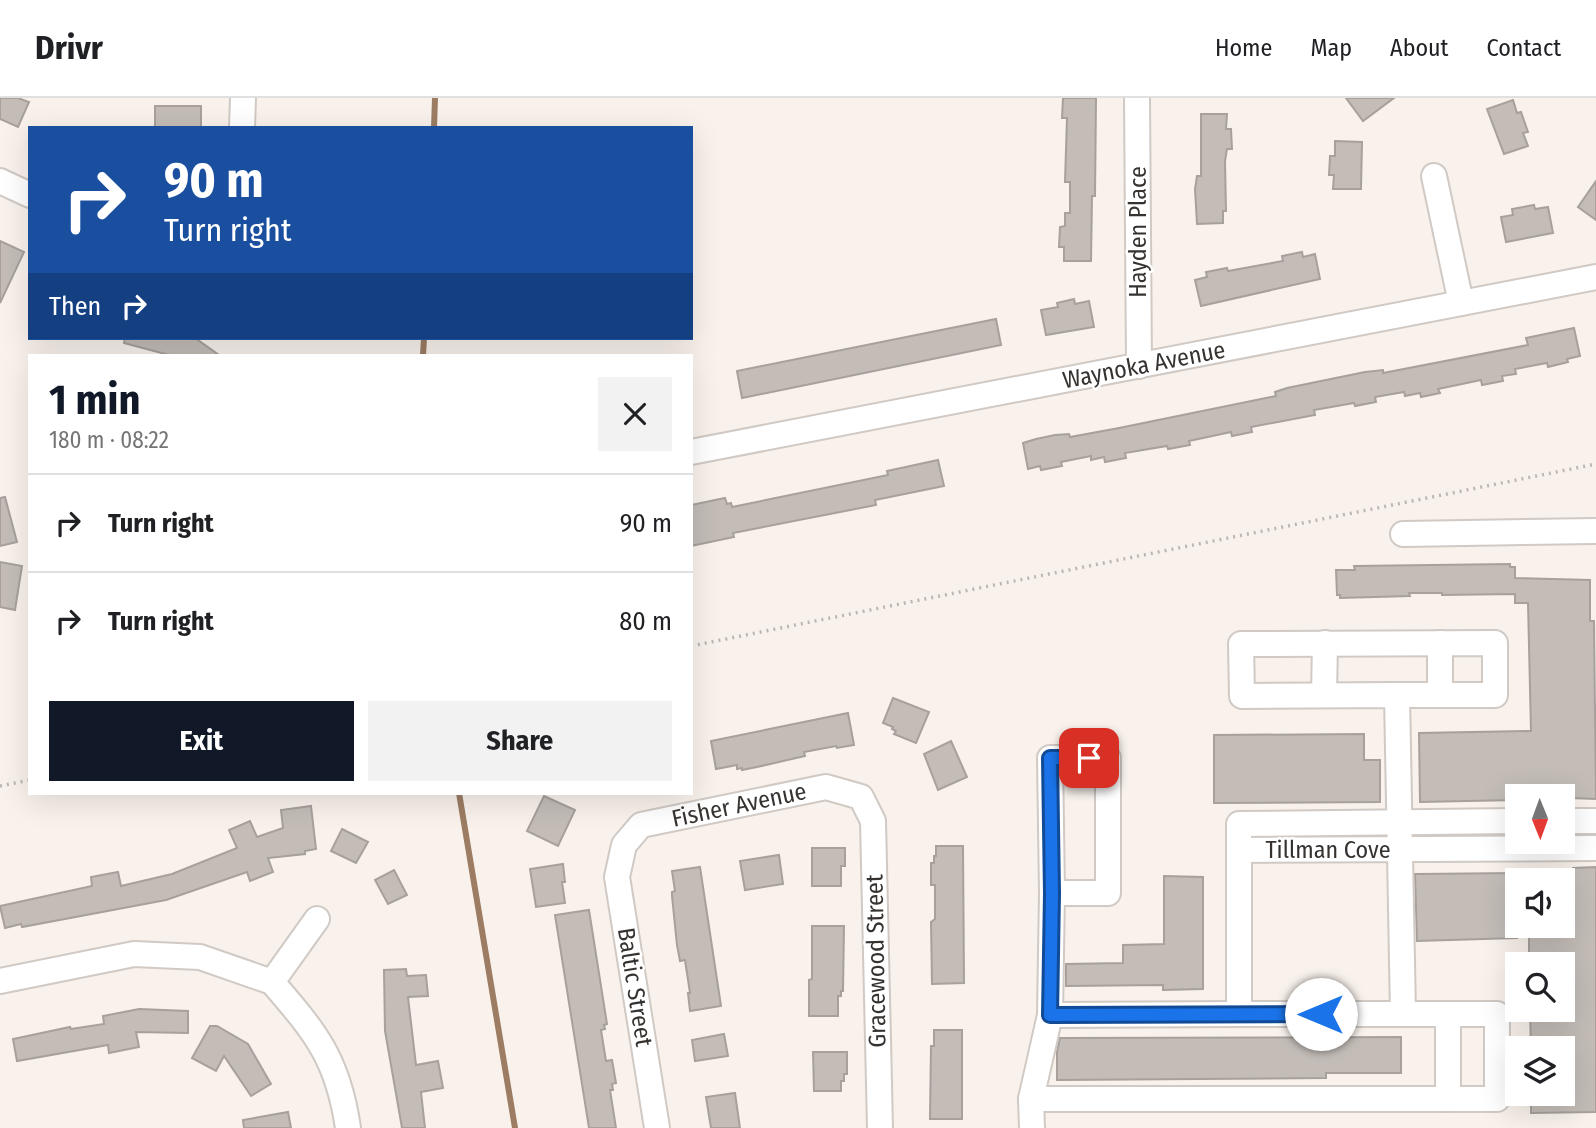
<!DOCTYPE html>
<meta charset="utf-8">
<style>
:root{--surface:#fff;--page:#f2f2f2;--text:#202124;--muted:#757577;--line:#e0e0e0;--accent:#111827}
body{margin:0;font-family:"Fira Sans Condensed",sans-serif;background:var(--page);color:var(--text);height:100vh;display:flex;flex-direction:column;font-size:26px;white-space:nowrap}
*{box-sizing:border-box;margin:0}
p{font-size:23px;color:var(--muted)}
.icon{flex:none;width:38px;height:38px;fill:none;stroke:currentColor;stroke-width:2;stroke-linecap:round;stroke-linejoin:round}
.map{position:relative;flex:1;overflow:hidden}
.drawer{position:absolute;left:28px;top:256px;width:665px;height:441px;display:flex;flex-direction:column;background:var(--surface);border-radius:0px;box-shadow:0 7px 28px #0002}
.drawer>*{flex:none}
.hud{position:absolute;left:28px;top:28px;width:665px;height:214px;border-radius:0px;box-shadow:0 7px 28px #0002;background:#1a4fa0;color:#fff;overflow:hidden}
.needle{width:46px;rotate:179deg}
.tools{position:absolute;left:1505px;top:686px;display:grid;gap:14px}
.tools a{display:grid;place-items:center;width:70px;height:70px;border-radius:0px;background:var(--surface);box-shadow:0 7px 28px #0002;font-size:35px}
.pin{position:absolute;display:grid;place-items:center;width:60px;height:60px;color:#fff;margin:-30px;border-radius:14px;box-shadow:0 4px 10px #0006}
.me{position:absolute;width:77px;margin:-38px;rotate:270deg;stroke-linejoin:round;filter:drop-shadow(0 0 5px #0008)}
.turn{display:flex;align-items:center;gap:24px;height:147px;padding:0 21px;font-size:32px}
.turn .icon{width:91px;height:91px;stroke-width:2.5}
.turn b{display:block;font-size:49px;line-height:60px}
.then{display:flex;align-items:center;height:66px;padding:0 21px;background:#0003;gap:14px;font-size:26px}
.round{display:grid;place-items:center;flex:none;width:74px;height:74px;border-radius:0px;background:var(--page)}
.summary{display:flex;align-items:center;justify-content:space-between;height:119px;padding:0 21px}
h1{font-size:42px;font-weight:700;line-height:52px;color:var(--accent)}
.action{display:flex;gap:14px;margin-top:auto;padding:14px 21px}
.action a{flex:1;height:80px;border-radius:0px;background:var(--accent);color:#fff;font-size:28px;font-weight:700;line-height:80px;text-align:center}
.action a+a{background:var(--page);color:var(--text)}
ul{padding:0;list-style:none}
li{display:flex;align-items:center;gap:21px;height:98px;padding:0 21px;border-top:2px solid var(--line)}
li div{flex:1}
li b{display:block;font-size:26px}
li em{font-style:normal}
header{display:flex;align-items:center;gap:42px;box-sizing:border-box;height:98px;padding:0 35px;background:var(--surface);border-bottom:2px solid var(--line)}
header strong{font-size:33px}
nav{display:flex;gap:38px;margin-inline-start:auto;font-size:24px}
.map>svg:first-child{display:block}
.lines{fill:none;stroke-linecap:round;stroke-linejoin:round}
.stream{stroke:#9c7d64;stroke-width:6}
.building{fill:#c3bcb7;stroke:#a7a09b;stroke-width:2}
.minor-casing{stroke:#d0c9c4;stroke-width:28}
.path{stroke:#bcb6b2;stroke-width:3.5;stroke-dasharray:2 5;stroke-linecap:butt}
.minor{stroke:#fff;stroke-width:24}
.route-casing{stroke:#114b97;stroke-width:18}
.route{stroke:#1a73e8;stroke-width:12}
.labels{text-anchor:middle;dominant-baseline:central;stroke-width:5;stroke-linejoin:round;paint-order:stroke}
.street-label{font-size:24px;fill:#353230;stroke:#fff}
</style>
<header>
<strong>Drivr</strong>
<nav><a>Home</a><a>Map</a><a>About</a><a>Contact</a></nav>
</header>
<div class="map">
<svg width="1596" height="1030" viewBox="0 0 1596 1030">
<rect width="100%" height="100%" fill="#f9f2ec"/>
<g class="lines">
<g class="stream">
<polyline points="434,30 435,0"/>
<polyline points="423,257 424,240"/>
<polyline points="459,695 515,1030"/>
</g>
</g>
<g class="building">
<polygon points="0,0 18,0 29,4 18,29 0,21"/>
<polygon points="1063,0 1096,0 1095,98 1092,98 1091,163 1064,163 1064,149 1059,149 1060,129 1065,128 1065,115 1070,115 1070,84 1065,84 1067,20 1062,20"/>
<polygon points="1346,0 1394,0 1363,23"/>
<polygon points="1513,2 1517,15 1521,14 1528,34 1523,35 1528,48 1504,56 1487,11"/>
<rect x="155" y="8" width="46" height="22"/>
<polygon points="1201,16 1227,16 1226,31 1231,31 1232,51 1227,51 1225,63 1226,113 1223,113 1223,125 1197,126 1195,91 1197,78 1201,78"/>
<polygon points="1335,43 1362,44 1361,91 1333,91 1334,77 1329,77 1330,58 1335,58"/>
<polygon points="1596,83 1596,122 1578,109"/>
<polygon points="1534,107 1535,111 1548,109 1553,135 1506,144 1501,119 1513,117 1512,111"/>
<polygon points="0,143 24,154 0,205"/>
<polygon points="1302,154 1303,159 1315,156 1320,181 1201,208 1195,182 1207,179 1206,174 1227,170 1228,173 1283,163 1282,158"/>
<polygon points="1074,201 1075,206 1089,203 1094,229 1046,237 1041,212 1058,209 1057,205"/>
<polygon points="996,221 1001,247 742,300 737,273"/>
<polygon points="1574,230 1580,258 1567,261 1568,264 1548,269 1547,265 1515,271 1516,276 1502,278 1503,283 1482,287 1481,282 1438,291 1440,295 1421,299 1420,295 1405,298 1404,294 1375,299 1376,304 1355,308 1354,305 1314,312 1315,317 1251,329 1252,334 1232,338 1231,334 1189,343 1190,347 1168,351 1167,348 1125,355 1126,360 1105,364 1104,359 1091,362 1091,358 1061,364 1062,368 1041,372 1040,368 1028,371 1023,345 1036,341 1055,337 1069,336 1070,339 1119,330 1276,298 1275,294 1287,290 1365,274 1383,272 1383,275 1528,247 1526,240"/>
<polygon points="125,240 195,240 219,257 169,257 124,245"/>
<polygon points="938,362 944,388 875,402 876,407 733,435 734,439 691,448 691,407 725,400 727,406 731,405 732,409 888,377 887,373"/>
<polygon points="5,399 17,444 0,448 0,400"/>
<polygon points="0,464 22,468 15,512 0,509"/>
<polygon points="1510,466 1510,469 1515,469 1515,480 1590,482 1590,523 1594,523 1596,701 1517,698 1517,702 1420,704 1419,635 1531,633 1528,505 1515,505 1515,496 1442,497 1442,495 1409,495 1410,498 1340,500 1340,497 1337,497 1336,472 1355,472 1354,468"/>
<polygon points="893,600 929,614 916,645 894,636 896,633 892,631 893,629 883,625"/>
<polygon points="848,615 854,647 837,650 836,648 804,654 805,658 757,669 742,672 742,670 737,671 737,667 716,671 711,643"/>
<polygon points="1364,636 1364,662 1380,662 1380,704 1214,705 1214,637"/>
<polygon points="951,643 967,679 938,692 924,656"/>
<polygon points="544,698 575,712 558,748 527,733"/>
<polygon points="311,708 316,751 305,753 305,756 268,760 273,774 250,783 247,774 166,802 22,829 21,826 5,830 0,808 92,788 91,779 118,774 121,788 172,776 237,750 229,732 250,723 257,739 283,730 281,712"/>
<polygon points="342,731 368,744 356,765 331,753"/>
<polygon points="936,748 963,748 964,885 932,886 931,824 935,821 935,787 931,787 931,765 934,765 934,758 936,758"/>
<polygon points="812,750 845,750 845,768 841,768 841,788 812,788"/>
<polygon points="779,757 783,786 745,792 740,763"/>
<polygon points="563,766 565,784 562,784 565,805 536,809 530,771"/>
<polygon points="700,769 721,908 690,913 688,895 690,895 685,862 680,863 677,847 672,798 672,794 675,793 672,773"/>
<polygon points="1596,769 1596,1014 1531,1015 1531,996 1563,996 1563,950 1531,950 1530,912 1563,912 1563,866 1529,866 1529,828 1563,828 1563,774 1573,774 1573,770"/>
<polygon points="394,772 407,797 388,806 375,782"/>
<polygon points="1517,775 1517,840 1417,843 1415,776"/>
<polygon points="1164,778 1203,779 1203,891 1163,892 1163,887 1066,888 1066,866 1123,865 1123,847 1164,846"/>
<polygon points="589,812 607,926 604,927 605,931 601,932 606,963 612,962 616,985 612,986 613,992 610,992 616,1030 589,1030 555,817"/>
<polygon points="812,828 844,828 843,893 841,893 841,898 838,898 838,918 809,918 809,882 812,881"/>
<polygon points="406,871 407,878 426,877 428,898 408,899 416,967 438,963 443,990 421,994 425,1030 402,1030 385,933 384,872"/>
<polygon points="139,911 188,913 188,935 136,934 139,949 109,955 108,947 17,963 13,941 70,929 71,931 104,926 103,918"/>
<polygon points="210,928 217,928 248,946 271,986 251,998 224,958 216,973 192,960"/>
<polygon points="934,932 962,932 962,1021 930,1021 931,948 934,948"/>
<polygon points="724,936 728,958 695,963 692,942"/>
<polygon points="1401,939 1401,975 1326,975 1326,980 1057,982 1057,954 1060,940"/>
<polygon points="813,954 847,954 847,976 844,976 844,983 841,983 841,993 814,993"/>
<polygon points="735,995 740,1030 711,1030 706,999"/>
<polygon points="288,1014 291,1030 244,1030 243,1022"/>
</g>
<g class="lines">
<g class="minor-casing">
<g id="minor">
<polyline points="1137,0 1139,268"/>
<polyline points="242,30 243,0"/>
<polyline points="1434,78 1461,205"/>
<polyline points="0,83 30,97"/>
<polyline points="691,354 1596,179"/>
<polyline points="1403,436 1596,433"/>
<polyline points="1440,545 1440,597"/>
<polyline points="1324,597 1325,545"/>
<polyline points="1397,597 1242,598 1241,546 1495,545 1495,597 1397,597 1403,916"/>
<polyline points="1563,723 1596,723"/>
<polyline points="1239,752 1596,750"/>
<polyline points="1052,795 1108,795 1108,660 1050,660 1052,795 1050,917 1031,1001 1497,1001 1497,916 1239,916 1239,726 1517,723"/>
<polyline points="0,883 134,856 200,859 272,884"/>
<path d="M272 884C316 935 338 961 348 1030"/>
<polyline points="272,884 317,821"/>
<polyline points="1448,916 1448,1001"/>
<polyline points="1050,917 1239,916"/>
<polyline points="1031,1001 1032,1030"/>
<polyline points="657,1030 617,779 624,747 641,727 826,689 861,699 873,723 880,1030"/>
</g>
</g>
<g class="path">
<polyline points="691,548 1596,366"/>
<polyline points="0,688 30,682"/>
</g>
<use href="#minor" class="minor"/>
</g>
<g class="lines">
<g class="route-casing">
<polyline id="route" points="1089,660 1050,660 1052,795 1050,917 1321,916"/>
</g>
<use href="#route" class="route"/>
</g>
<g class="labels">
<g class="street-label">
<text transform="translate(1138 134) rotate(-90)">Hayden Place</text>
<text transform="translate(1144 267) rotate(-11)">Waynoka Avenue</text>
<text transform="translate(739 707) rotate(-12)">Fisher Avenue</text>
<text x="1328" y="752">Tillman Cove</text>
<text transform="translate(876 863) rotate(-91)">Gracewood Street</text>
<text transform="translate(635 889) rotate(81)">Baltic Street</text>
</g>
</g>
</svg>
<div class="tools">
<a><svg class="needle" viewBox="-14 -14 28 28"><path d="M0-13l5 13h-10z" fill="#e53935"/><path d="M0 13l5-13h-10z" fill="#757577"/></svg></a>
<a><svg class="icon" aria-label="sound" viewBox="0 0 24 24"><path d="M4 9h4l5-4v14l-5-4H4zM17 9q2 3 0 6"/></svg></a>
<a><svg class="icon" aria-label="search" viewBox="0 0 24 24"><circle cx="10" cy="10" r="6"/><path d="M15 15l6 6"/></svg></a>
<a><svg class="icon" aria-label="layers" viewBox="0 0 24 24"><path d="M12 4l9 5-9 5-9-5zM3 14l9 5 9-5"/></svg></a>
</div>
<div class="pin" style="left:1089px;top:660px;background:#d93025"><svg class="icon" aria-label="arrive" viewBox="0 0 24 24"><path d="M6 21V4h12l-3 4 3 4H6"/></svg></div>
<svg class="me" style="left:1321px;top:916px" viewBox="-20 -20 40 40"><circle r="19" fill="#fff"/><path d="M0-13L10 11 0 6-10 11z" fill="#1a73e8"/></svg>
<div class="hud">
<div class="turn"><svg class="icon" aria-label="right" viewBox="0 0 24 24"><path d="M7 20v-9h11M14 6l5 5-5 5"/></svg><div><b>90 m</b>Turn right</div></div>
<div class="then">Then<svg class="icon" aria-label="right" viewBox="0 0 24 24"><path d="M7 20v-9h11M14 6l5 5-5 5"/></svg></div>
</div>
<section class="drawer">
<div class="summary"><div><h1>1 min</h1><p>180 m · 08:22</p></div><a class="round"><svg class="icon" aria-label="close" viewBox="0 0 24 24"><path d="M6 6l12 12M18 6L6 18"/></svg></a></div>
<ul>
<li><svg class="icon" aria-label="right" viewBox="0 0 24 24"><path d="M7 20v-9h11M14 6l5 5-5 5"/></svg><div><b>Turn right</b></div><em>90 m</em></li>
<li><svg class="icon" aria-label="right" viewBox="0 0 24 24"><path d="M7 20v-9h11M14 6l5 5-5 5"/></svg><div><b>Turn right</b></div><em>80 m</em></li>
</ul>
<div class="action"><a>Exit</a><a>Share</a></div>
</section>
</div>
